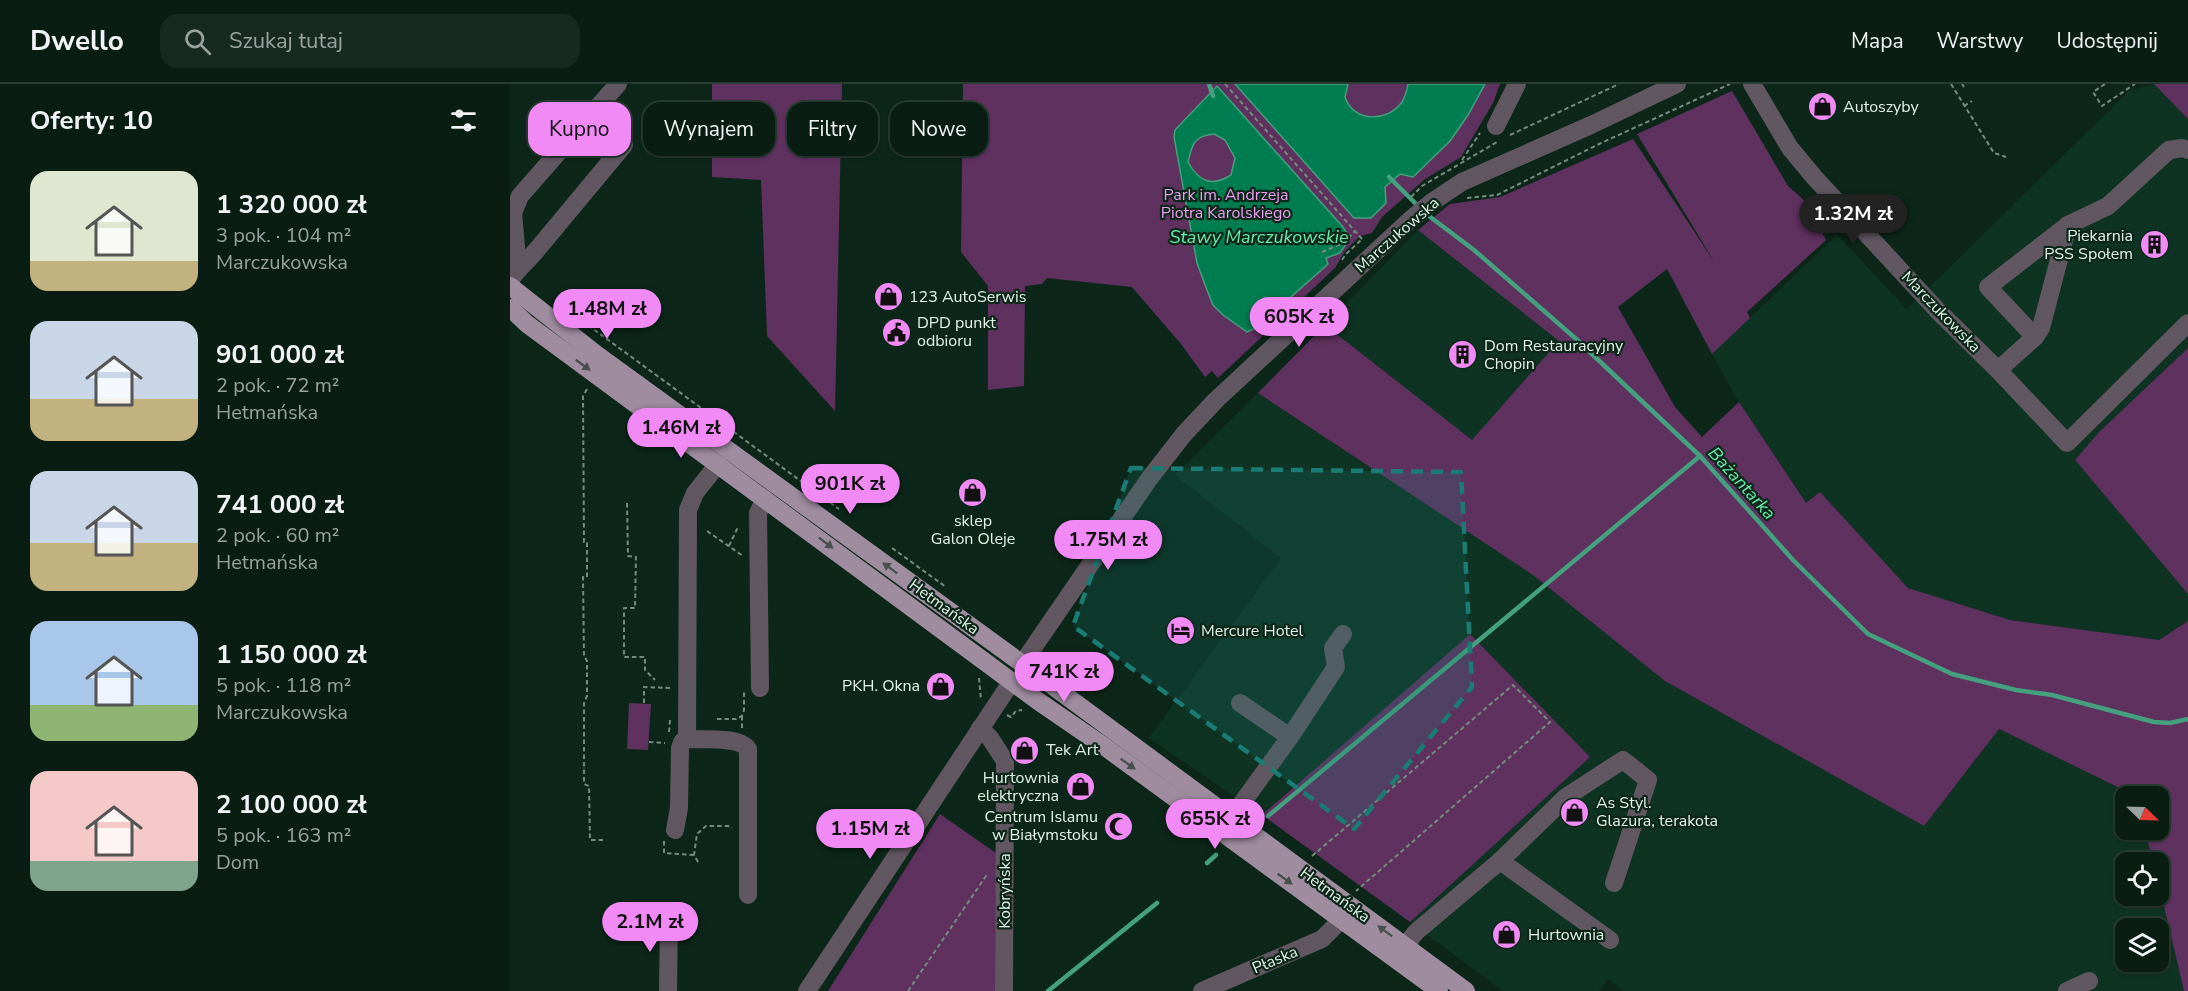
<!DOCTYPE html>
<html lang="pl">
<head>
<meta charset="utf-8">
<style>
  body { margin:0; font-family:"Nunito Sans",sans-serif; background:#172a21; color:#f1f3f6; height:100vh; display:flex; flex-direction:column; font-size:22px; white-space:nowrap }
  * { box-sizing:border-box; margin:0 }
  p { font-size:20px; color:#99a2a0 }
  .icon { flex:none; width:33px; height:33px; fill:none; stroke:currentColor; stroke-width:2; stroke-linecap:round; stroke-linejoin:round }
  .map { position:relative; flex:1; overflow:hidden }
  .panel { display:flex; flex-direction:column; background:#091d13; width:510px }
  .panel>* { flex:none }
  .top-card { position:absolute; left:18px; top:18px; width:570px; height:54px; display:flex; gap:12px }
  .needle { width:39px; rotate:113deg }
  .controls { position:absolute; left:1605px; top:702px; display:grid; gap:12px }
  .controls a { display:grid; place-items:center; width:54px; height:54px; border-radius:12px; background:#091d13; box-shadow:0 2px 4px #0004,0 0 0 2px #293b33; font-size:30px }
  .price { position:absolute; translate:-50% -51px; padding:0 14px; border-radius:21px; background:#f18af4; color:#111; font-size:20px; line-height:39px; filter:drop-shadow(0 2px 3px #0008) }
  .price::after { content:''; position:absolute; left:50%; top:36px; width:18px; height:14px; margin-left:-9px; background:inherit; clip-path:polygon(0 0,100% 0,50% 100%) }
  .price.selected { background:#222; color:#fff }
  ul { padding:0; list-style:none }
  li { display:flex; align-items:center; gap:18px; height:150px; padding:0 30px }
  li span { display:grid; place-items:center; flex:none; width:168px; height:120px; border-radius:18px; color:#555 }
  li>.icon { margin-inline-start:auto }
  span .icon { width:72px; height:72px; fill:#fffc; stroke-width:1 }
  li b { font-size:26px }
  h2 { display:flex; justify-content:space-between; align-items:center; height:72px; padding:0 30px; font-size:26px }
  .pill { padding:0 21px; border-radius:18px; background:#091d13; box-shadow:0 2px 4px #0004,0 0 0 2px #293b33; font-size:21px; line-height:54px }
  .pill.selected { background:#f18af4; color:#111 }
  header { display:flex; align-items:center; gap:36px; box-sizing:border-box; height:84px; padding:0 30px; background:#091d13; border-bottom:2px solid #293b33 }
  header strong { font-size:28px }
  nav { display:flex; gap:33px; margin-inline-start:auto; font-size:21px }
  .search { width:420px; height:54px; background:#172a21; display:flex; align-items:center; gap:15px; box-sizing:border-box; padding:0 21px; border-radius:18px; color:#99a2a0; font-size:22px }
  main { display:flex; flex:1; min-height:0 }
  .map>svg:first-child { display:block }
</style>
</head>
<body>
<header>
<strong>Dwello</strong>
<div class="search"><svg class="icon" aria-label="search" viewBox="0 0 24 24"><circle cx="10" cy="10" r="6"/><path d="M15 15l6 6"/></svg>Szukaj tutaj</div>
<nav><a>Mapa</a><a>Warstwy</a><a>Udostępnij</a></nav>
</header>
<main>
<section class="panel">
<h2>Oferty: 10<svg class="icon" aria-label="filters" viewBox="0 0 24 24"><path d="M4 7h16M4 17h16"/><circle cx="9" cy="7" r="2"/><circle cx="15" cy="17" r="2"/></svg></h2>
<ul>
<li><span style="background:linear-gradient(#dfe7d0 75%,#c2b280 0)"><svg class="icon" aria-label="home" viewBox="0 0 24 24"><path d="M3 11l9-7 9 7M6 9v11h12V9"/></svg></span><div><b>1 320 000 zł</b><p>3 pok. · 104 m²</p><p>Marczukowska</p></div></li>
<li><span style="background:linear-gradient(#c9d6e8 65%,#c2b280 0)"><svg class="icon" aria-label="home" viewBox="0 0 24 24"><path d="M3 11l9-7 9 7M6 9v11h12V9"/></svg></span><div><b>901 000 zł</b><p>2 pok. · 72 m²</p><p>Hetmańska</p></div></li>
<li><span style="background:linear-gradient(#c9d6e8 60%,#c2b280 0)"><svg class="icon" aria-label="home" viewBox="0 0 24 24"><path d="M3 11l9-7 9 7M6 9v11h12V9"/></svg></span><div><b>741 000 zł</b><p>2 pok. · 60 m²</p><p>Hetmańska</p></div></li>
<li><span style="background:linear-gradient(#a9c7e8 70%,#8fb573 0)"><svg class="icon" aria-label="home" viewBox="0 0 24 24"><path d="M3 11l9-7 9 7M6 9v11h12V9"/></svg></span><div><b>1 150 000 zł</b><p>5 pok. · 118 m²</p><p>Marczukowska</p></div></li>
<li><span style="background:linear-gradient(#f6c9c9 75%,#7fa58c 0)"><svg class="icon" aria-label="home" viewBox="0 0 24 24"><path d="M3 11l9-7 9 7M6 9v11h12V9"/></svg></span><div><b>2 100 000 zł</b><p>5 pok. · 163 m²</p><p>Dom</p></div></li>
</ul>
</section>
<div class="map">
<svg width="1678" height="907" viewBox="0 0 1678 907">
  <rect width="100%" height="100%" fill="#0c2719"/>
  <g fill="#0f3322" fill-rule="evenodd">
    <path d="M1644 0 1678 35V264L1589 348 1565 376 1678 510V537L1649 556 1500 536 1398 504 1310 408 1296 419 1229 318 1202 270 1327 151 1397 225 1619 7Z"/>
    <path d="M908 146 1049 257 962 357 815 241Z"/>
    <path d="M748 309 1023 491 1155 597 1414 742 1489 645 1626 712H1616V746H1635L1643 778H1616V812H1648L1649 801 1674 907H1114L1098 895 1089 907H993L900 838 1079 673 960 550 752 731 639 654 771 474 665 391ZM1616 844H1648V878H1616Z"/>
  </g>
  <g fill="#5e315f">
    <path d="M202 0H332L325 327 257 252 251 96 202 93Z"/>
    <path d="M453 0H990L983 19 951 73 915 95 872 133 862 149 850 152 835 167 825 184 708 294 702 287 695 293 671 260 622 203 537 194 532 200 515 202 514 302 478 306V202L451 168Z"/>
    <path d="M1644 0H1678V35Z"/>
    <path d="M1222 7 1278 102 1297 119 1316 156 1237 228 1240 234 1202 270 1157 185 1108 223 1165 323 1192 353 1229 318 1296 419 1310 408 1398 504 1500 536 1649 556 1678 537V907H1674L1649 801 1648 778H1643L1635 746H1648V712H1626L1489 645 1414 742 1155 597 1023 491 748 309 815 241 962 356 1049 257 908 146 940 120 990 113 1123 55 1205 179 1127 50Z"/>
    <path d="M1678 264V510L1565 376 1589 348Z"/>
    <path d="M960 550 1080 673 900 838 752 731Z"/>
    <path d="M119 619 141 620 138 666 117 665Z"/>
    <path d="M430 730 486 769 485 907H318Z"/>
  </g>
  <g fill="#007d50" stroke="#44a07e" stroke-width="1.5" fill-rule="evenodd">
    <path d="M725 0H838L835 13C843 38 877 39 892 18 895 13 897 6 898 0H975L958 31 940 57 903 93 890 90 875 103 876 119 861 134H844Z"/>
    <path d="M707 2 833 143 840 154 830 169 816 174 818 180 746 244 737 248 713 231 703 221 697 206 687 179 664 53 665 46ZM704 50 715 56 725 74 721 91C702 103 689 98 678 78 682 60 684 52 704 50Z"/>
  </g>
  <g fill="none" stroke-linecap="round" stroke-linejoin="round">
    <g stroke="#44a07e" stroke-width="4.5">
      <path d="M699 0 703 12"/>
      <path d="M879 93 909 123"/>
      <path d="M915 129 964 166 1065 254 1190 372 1283 476 1358 550 1442 590 1506 606 1542 611 1644 638 1660 639 1678 635"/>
      <path d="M758 732 1190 372"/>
      <path d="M697 779 706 771"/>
      <path d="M538 907 647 819"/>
    </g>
    <g stroke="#758b7f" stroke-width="2" stroke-dasharray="4.5 3" stroke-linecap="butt">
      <path d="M715 0 852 155"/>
      <path d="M1441 0 1484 69 1496 73"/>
      <path d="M1452 0 1454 3"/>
      <path d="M1595 0 1583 8 1592 22 1625 0"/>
      <path d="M1454 22 1462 17"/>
      <path d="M1000 51 1109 0"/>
      <path d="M952 76 970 49"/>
      <path d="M901 113 912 102 987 58"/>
      <path d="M957 114 987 111 1089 60 1220 0"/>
      <path d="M812 168 833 159 845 147"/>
      <path d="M832 176 836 170 851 156"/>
      <path d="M60 228 329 425"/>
      <path d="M77 305 73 312 74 458H77V493H73L74 572 77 577V612L74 619V700L79 702 80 756H94"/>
      <path d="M117 419 118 472 126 473 125 524H114V573H135V586L145 596"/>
      <path d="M197 447 233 472"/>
      <path d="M219 462 228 443"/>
      <path d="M382 464 436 503"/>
      <path d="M538 572 542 579 551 585 549 587"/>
      <path d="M469 594 471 616"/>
      <path d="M134 619V603L160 604"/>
      <path d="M497 631 501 633 506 627 512 626"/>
      <path d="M207 635H226L232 632 234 626V607"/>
      <path d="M232 644V632"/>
      <path d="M159 648 160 636"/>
      <path d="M139 658 155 659"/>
      <path d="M154 757V769L184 771"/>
      <path d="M802 772 1003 601 1040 638 846 807"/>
      <path d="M188 778 184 771 187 750 196 742H218L222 744"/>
      <path d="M398 907 478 789"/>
    </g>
    <g stroke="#605760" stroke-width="18">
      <path d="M1242 0 1280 64 1304 93 1428 227 1488 286 1557 359 1678 239"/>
      <path d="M986 42 1007 0"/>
      <path d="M8 186 25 168 114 61"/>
      <path d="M0 196 8 186 3 129 10 112 108 0"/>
      <path d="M1525 253 1478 203 1558 141"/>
      <path d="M1488 286 1525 253 1531 244 1558 141 1598 122 1659 66 1672 64 1678 66"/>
      <path d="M512 580 639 395 674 350 706 316 900 136 922 118 952 98 1081 41 1167 0"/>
      <path d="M250 604 248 429 255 415"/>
      <path d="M470 644 480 654 495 677 494 907"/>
      <path d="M780 653 826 583 823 564 833 550"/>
      <path d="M177 655C192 656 229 652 238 665V811"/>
      <path d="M721 734 780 653 730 619"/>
      <path d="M165 746 169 724 170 664 172 658 177 655 178 426 185 409 208 380"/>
      <path d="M990 777 1100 856"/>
      <path d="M895 862 906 848 990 777 1056 713 1113 676 1138 696 1104 799"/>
      <path d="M158 907 159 831"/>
      <path d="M297 907 502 597"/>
      <path d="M692 907 812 855 831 836"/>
      <path d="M1557 907 1579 897"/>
    </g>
    <g stroke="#9f8c9f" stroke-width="18">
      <path d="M0 202 86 270 540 600 956 907"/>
      <path d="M0 224 17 240 528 617 595 663 929 907"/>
    </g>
  </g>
  <defs><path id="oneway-solid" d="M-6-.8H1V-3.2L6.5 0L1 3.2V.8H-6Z" transform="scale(1.5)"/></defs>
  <g fill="#474f4f">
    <use href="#oneway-solid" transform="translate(73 281) rotate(36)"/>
    <use href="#oneway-solid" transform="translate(316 459) rotate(37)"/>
    <use href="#oneway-solid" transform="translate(380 484) rotate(-143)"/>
    <use href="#oneway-solid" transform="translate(618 680) rotate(36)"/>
    <use href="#oneway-solid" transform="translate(775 795) rotate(36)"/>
    <use href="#oneway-solid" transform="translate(875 847) rotate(-143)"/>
  </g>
  <path fill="#1a7c74" fill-opacity="0.2" stroke="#1a7c74" stroke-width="4.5" stroke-dasharray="12 8" stroke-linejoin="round" d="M621 384 951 388 962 603 844 745 563 542Z"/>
  <defs>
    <symbol id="shop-disc" viewBox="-11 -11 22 22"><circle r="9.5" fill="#f18af4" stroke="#0c2719"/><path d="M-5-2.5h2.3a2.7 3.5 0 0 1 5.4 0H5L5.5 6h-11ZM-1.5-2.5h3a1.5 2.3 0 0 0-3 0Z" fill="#111"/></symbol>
    <symbol id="building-disc" viewBox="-11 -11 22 22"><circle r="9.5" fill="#f18af4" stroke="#0c2719"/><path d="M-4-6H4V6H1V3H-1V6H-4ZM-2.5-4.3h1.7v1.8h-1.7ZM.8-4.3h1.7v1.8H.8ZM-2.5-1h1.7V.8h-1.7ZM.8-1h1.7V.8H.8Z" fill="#111"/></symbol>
    <symbol id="civic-disc" viewBox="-11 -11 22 22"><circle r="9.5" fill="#f18af4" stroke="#0c2719"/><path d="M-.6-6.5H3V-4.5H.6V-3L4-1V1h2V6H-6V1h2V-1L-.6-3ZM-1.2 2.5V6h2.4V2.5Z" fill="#111"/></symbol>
    <symbol id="hotel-disc" viewBox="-11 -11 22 22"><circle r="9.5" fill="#f18af4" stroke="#0c2719"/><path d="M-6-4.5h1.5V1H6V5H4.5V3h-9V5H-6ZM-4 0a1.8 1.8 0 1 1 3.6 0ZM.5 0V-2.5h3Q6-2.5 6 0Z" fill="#111"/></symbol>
    <symbol id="mosque-disc" viewBox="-11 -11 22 22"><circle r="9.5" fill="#f18af4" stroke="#0c2719"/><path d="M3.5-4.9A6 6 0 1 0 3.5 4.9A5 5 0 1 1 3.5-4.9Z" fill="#111"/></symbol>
  </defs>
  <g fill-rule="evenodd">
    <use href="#shop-disc" x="1296" y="6" width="33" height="33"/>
    <use href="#building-disc" x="1628" y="144" width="33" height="33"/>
    <use href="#shop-disc" x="362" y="196" width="33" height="33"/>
    <use href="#civic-disc" x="370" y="232" width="33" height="33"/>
    <use href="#building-disc" x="936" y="254" width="33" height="33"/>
    <use href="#shop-disc" x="446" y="392" width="33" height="33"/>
    <use href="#hotel-disc" x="654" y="530" width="33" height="33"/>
    <use href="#shop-disc" x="414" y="586" width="33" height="33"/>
    <use href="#shop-disc" x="498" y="650" width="33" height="33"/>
    <use href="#shop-disc" x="554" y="686" width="33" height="33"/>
    <use href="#shop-disc" x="1048" y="712" width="33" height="33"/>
    <use href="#mosque-disc" x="592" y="726" width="33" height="33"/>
    <use href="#shop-disc" x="980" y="834" width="33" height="33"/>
  </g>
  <g text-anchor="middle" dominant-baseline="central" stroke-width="4.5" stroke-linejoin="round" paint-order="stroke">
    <g font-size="16" fill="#e3f3ea" stroke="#0c2719" text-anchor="start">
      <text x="1333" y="23">Autoszyby</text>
      <text x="1623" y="152" text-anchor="end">Piekarnia<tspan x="1623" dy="18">PSS Społem</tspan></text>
      <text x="399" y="213">123 AutoSerwis</text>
      <text x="407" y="239">DPD punkt<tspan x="407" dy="18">odbioru</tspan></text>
      <text x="974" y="262">Dom Restauracyjny<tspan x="974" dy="18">Chopin</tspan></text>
      <text x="463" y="437" text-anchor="middle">sklep<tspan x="463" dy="18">Galon Oleje</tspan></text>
      <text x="691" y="547">Mercure Hotel</text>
      <text x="410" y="602" text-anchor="end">PKH. Okna</text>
      <text x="536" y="666">Tek Art</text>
      <text x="549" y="694" text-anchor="end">Hurtownia<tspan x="549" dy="18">elektryczna</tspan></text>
      <text x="1086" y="719">As Styl.<tspan x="1086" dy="18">Glazura, terakota</tspan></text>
      <text x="588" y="733" text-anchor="end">Centrum Islamu<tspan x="588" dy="18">w Białymstoku</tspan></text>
      <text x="1018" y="851">Hurtownia</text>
    </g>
    <g font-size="16" fill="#f09bf2" stroke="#0c2719">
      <text x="716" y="111">Park im. Andrzeja<tspan x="716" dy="18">Piotra Karolskiego</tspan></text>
    </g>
    <g font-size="16" fill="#e3f3ea" stroke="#0c2719">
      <text transform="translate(887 151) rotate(-41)">Marczukowska</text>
      <text transform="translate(1431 228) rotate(46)">Marczukowska</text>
      <text transform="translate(434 523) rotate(36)">Hetmańska</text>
      <text transform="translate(495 807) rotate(-90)">Kobryńska</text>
      <text transform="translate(825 811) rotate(36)">Hetmańska</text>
      <text transform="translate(765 876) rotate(-23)">Płaska</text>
    </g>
    <g font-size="18" font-style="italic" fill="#69ecac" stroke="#0c2719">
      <text x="749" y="153">Stawy Marczukowskie</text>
      <text transform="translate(1232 399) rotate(48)">Bażantarka</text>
    </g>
  </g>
</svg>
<div class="controls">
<a><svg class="needle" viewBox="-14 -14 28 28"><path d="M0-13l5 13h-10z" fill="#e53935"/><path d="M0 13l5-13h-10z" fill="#99a2a0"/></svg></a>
<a><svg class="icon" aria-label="locate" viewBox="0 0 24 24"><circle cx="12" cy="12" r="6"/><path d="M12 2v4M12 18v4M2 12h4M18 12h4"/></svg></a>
<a><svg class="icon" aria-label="layers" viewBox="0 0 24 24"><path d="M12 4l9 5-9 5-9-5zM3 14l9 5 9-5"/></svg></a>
</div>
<b class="price selected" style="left:1343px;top:161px">1.32M zł</b>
<b class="price" style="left:97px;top:256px">1.48M zł</b>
<b class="price" style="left:789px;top:264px">605K zł</b>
<b class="price" style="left:171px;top:375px">1.46M zł</b>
<b class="price" style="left:340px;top:431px">901K zł</b>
<b class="price" style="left:598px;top:487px">1.75M zł</b>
<b class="price" style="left:554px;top:619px">741K zł</b>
<b class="price" style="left:705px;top:766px">655K zł</b>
<b class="price" style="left:360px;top:776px">1.15M zł</b>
<b class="price" style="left:140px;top:869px">2.1M zł</b>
<div class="top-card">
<a class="pill selected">Kupno</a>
<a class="pill">Wynajem</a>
<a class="pill">Filtry</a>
<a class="pill">Nowe</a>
</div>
</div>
</main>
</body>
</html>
